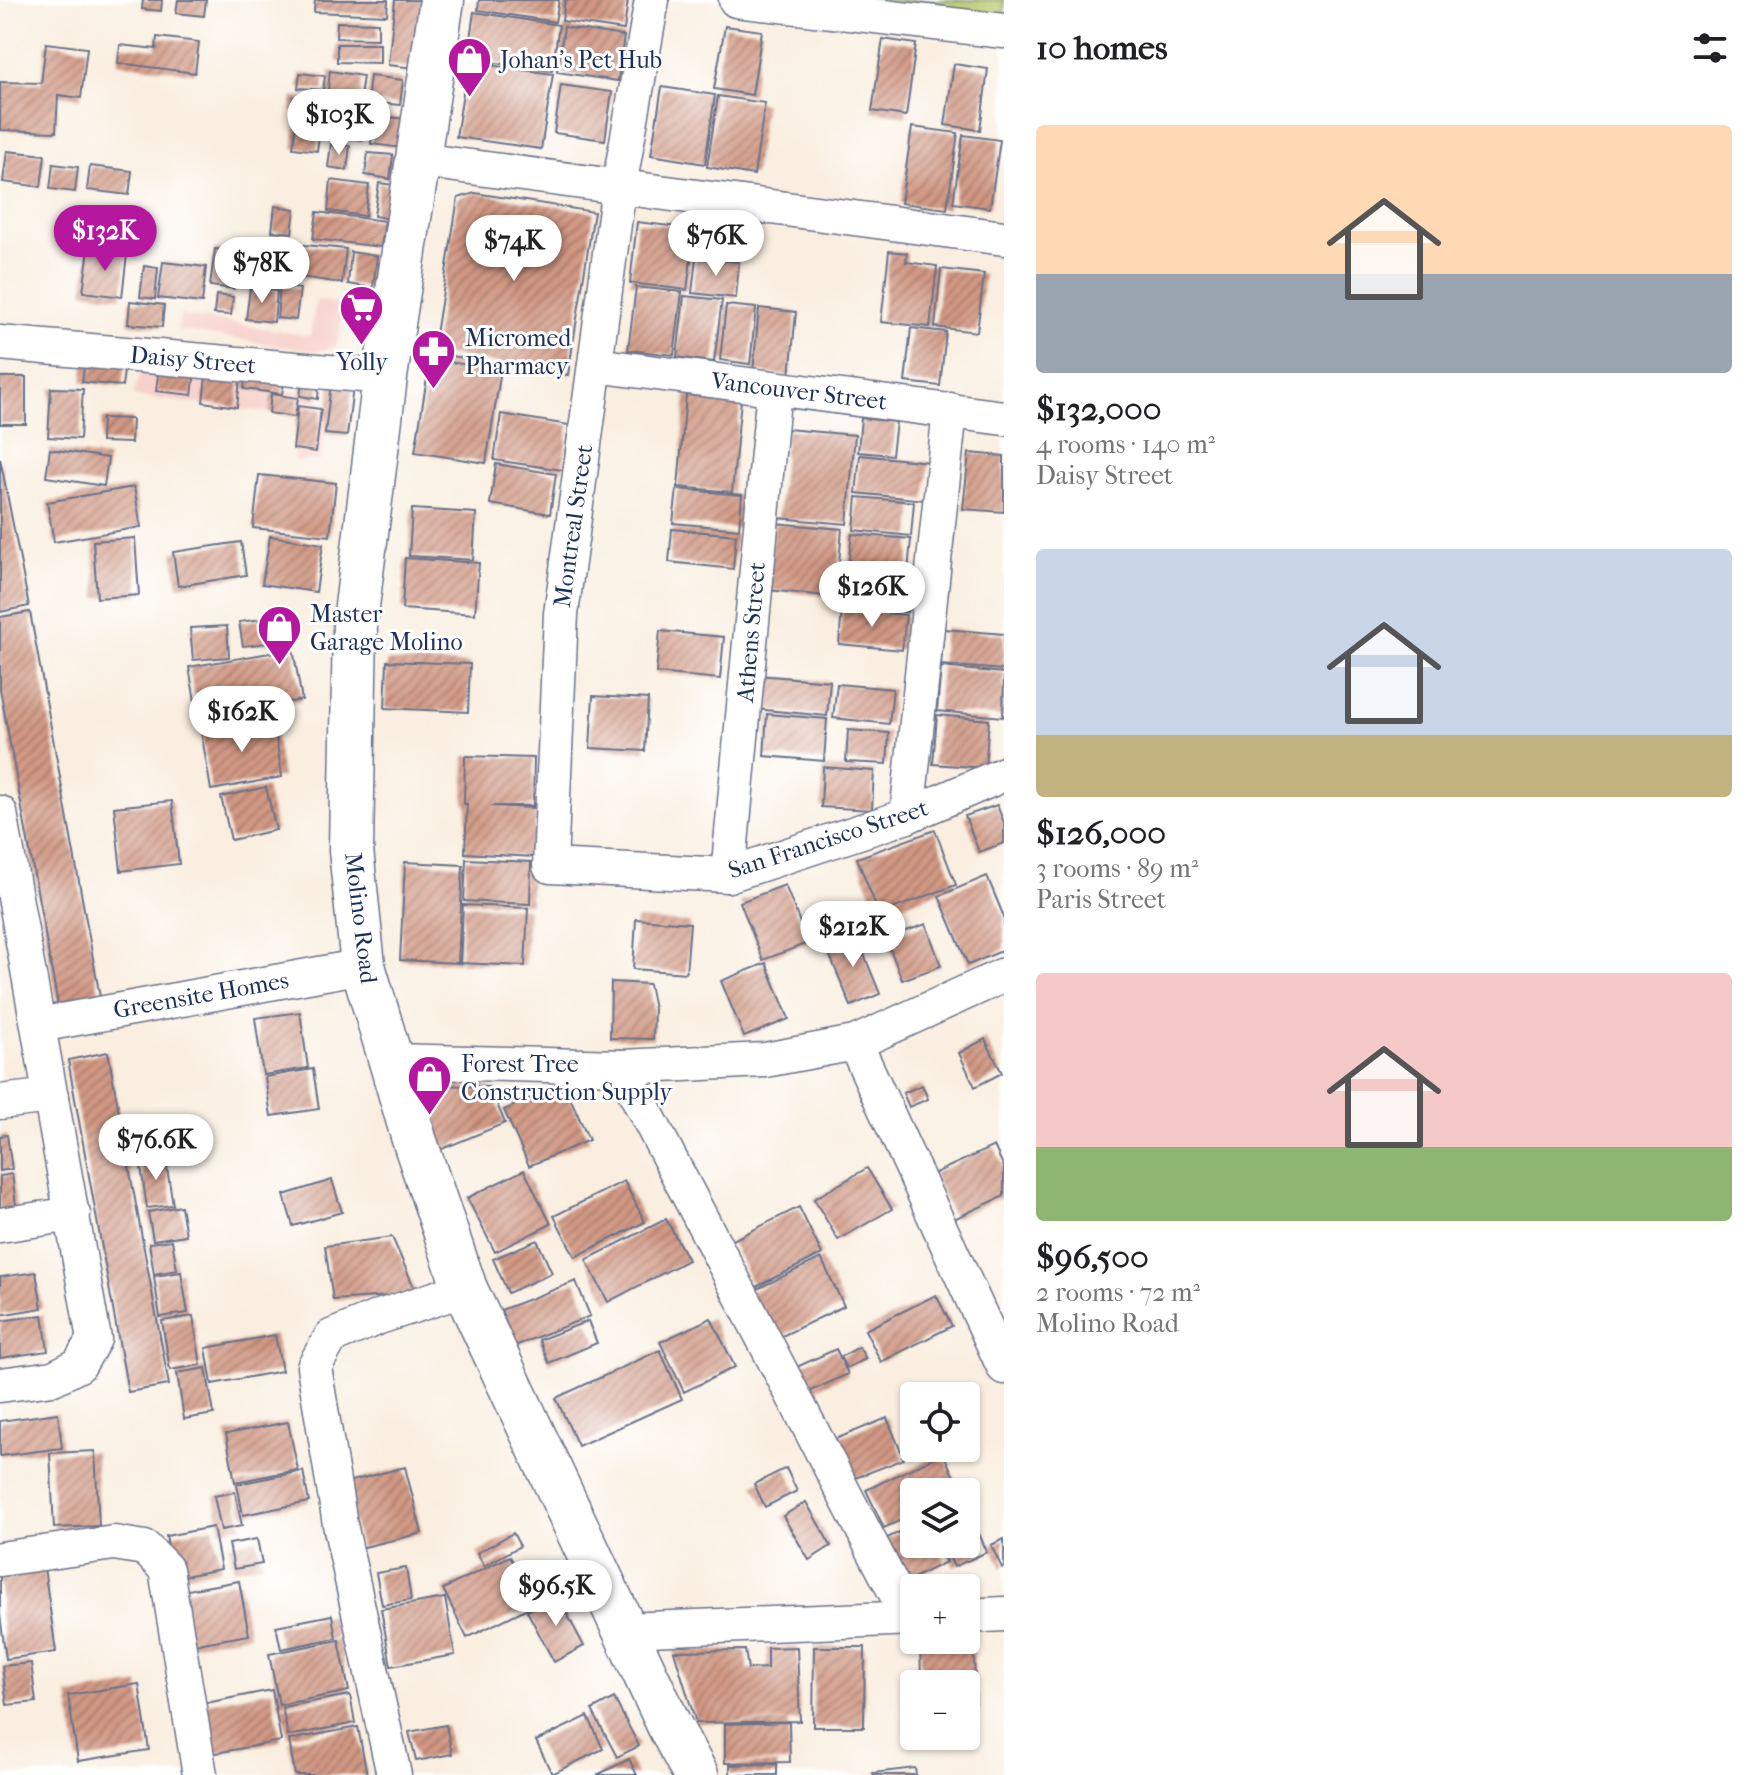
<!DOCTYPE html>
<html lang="en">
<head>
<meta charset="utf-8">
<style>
  body { margin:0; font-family:"IM FELL French Canon",serif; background:#f2f2f2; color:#202124; height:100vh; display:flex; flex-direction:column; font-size:30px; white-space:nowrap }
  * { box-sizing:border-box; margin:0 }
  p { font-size:26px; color:#757577 }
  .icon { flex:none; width:44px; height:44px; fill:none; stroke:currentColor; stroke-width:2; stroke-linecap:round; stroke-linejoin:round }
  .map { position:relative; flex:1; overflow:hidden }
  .details { display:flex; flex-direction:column; background:#fff; width:760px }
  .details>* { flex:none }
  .tools { position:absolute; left:900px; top:1382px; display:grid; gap:16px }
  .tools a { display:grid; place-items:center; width:80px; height:80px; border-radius:8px; background:#fff; box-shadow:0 2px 6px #0004; font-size:40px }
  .price { position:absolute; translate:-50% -68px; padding:0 18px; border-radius:28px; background:#fff; color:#222; font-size:26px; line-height:52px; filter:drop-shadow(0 2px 4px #0008) }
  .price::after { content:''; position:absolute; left:50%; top:48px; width:24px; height:18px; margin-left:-12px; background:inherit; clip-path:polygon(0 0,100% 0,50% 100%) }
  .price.on { background:#b5179e; color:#fff }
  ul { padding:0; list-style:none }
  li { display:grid; align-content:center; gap:16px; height:424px; padding:0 32px }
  li span { display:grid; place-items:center; height:248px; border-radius:8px; color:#555 }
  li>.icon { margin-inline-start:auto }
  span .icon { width:144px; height:144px; fill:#fffc; stroke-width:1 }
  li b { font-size:34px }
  h2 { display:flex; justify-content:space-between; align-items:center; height:96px; padding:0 32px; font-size:34px }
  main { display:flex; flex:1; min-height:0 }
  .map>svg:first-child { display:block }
</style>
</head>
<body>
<main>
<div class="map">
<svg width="1004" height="1775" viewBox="0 0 1004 1775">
  <defs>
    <pattern id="building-hatch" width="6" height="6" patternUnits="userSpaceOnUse" patternTransform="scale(2)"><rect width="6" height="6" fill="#d19883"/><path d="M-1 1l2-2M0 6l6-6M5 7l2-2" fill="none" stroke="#a97c6e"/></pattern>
  </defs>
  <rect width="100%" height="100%" fill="#fff"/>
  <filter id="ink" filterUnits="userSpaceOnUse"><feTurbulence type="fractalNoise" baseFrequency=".0125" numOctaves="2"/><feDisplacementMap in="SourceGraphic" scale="16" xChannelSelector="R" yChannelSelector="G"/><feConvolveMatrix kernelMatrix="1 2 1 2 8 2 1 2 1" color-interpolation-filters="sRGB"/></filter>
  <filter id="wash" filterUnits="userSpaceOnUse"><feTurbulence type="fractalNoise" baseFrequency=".006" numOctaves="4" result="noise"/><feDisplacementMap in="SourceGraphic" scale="32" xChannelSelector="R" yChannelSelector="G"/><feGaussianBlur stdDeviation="1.8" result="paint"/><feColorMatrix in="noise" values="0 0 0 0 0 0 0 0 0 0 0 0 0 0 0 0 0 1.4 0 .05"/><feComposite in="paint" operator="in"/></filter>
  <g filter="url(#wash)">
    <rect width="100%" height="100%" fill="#f9eedf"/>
    <g fill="#f7d0ca">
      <path d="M316 300 344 305 337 345 317 352 178 330 180 315 310 336Z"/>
      <path d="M141 373 304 392 328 412 321 460 294 461 299 416 133 396Z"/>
    </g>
    <path fill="#b7c769" stroke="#697b64" stroke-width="2" d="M824 0H1004V25Z"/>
    <g id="blocks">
      <g fill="url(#building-hatch)">
        <path d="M143 0H162L161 11 142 9Z"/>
        <path d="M178 0H206L204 16 176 13Z"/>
        <path d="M315 0H388L387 15 314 12Z"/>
        <path d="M395 0H423L415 68 388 65Z"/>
        <path d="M479 0H559L555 22 478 10Z"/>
        <path d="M565 0H628L624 30 562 21Z"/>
        <path d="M474 12 559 25 552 71 467 59Z"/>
        <path d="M337 22 378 23V39L336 38Z"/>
        <path d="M725 26 762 31 752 95 714 89Z"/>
        <path d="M564 27 624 36 618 81 557 72Z"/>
        <path d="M157 37 199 42 195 73 118 63 120 45 156 49Z"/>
        <path d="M883 39 916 44 906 116 872 111Z"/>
        <path d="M46 43 87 48 81 98 58 95 56 132 0 130V82L41 83Z"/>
        <path d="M337 44H380V63L337 62Z"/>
        <path d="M468 62 553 74 541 149 456 137Z"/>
        <path d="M954 64 988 69 980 130 945 125Z"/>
        <path d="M330 71 363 76 359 104 327 100Z"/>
        <path d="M300 73 325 76 323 90 298 88Z"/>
        <path d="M370 76 403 80 400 105 367 102Z"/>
        <path d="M561 85 612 92 605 140 554 133Z"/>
        <path d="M662 87 715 95 705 164 651 155Z"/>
        <path d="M718 96 765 103 754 175 707 167Z"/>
        <path d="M293 97 318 99 317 113 291 111Z"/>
        <path d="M327 108 366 113 363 140 323 135Z"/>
        <path d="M374 115 406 119 402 148 371 144Z"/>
        <path d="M296 124 320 127 317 151 293 148Z"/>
        <path d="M912 127 958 133 947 209 901 203Z"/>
        <path d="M963 135 1000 140 990 208 953 203Z"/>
        <path d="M331 144 350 146 347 170 328 167Z"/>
        <path d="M7 151 45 155 41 187 3 182Z"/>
        <path d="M368 153 393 155 390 179 365 175Z"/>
        <path d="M53 164 78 167 75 192 50 189Z"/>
        <path d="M90 166 132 171 129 195 87 190Z"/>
        <path d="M331 180 369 185 365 216 328 211Z"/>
        <path d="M379 183 402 186 397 220 374 216Z"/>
        <path d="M475 193 594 212 568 375 433 353 458 198Z"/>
        <path d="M275 206 295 209 292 233 272 231Z"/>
        <path d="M89 211 133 217 130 244 86 239Z"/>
        <path d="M317 212 385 221 381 247 313 239Z"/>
        <path d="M637 222 695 229 687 290 630 283Z"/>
        <path d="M304 245 346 249 342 283 300 277Z"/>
        <path d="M248 246 271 249 266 286 244 284Z"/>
        <path d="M89 249 127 254 122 297 83 292Z"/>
        <path d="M215 249 239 252 234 289 210 286Z"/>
        <path d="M889 251 907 253 906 262 937 266 930 327 881 322Z"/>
        <path d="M281 252 295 254 292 280 278 279Z"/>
        <path d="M351 252 377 256 373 288 348 284Z"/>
        <path d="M696 258 739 262 736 298 692 293Z"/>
        <path d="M163 262 206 267 202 303 158 298Z"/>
        <path d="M144 266 158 268 155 299 140 297Z"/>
        <path d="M941 269 984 274 977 332 935 327Z"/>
        <path d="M280 286 300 289 296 320 277 318Z"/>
        <path d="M636 287 682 292 674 355 628 350Z"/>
        <path d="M250 288 277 291 274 322 246 319Z"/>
        <path d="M216 295 233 297 231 315 214 314Z"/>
        <path d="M684 296 722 300 714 362 677 357Z"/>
        <path d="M130 301 164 305 162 327 128 324Z"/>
        <path d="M726 305 756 308 750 364 720 360Z"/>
        <path d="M759 308 796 312 790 376 753 372Z"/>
        <path d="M911 328 946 332 940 386 905 382Z"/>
        <path d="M85 359 125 364 122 386 82 382Z"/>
        <path d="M430 359 501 370 486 463 415 452Z"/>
        <path d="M159 367 195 371 192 395 156 391Z"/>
        <path d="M206 376 240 380 237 407 203 402Z"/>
        <rect x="0" y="377" width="26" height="47"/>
        <path d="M245 377 284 382 282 394 244 389Z"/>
        <path d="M302 383 319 385 318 399 300 396Z"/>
        <path d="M331 383 353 386 347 436 325 434Z"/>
        <path d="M51 388 83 389 80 439 48 437Z"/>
        <path d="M271 394 298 398 295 417 269 413Z"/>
        <path d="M686 395 741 400 732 492 678 487Z"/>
        <path d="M298 406 321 409 316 452 293 449Z"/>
        <path d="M501 414 569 425 563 470 494 460Z"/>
        <path d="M102 418 132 419 131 443 101 442Z"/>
        <path d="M861 418 896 422 892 455 858 452Z"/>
        <path d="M786 429 855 435 847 524 778 518Z"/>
        <path d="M50 449 108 458 104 486 46 477Z"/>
        <path d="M969 453 1004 456V512L963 509Z"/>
        <path d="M860 455 929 462 925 500 856 493Z"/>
        <path d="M0 458 29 606 0 612Z"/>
        <path d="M496 464 556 474 550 514 490 504Z"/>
        <path d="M259 475 336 483 330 536 253 528Z"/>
        <path d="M134 487 141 527 54 542 47 502Z"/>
        <path d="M677 489 742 495 739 529 673 523Z"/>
        <path d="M857 497 914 502 911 536 854 530Z"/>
        <path d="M412 509 476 513 473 560 409 556Z"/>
        <path d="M774 523 842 529 836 597 768 590Z"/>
        <path d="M672 529 736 535 733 569 669 562Z"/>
        <path d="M852 534 911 539 908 572 848 567Z"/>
        <path d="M270 536 323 544 316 592 262 584Z"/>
        <path d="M135 538 139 595 97 598 93 541Z"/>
        <path d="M241 542 246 575 178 586 173 552Z"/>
        <path d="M405 558 479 563 475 614 402 609Z"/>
        <path d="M849 571 910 577 907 612 845 606Z"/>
        <path d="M842 609 906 615 902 650 839 644Z"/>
        <path d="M30 612 100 997 58 1005 0 689V617Z"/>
        <path d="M291 615 294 640 243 646 239 622Z"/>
        <path d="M227 626 229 657 193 660 190 628Z"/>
        <path d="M944 629 1004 634V670L941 665Z"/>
        <path d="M660 631 724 637 720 679 656 673Z"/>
        <path d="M293 649 302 700 198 718 189 667Z"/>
        <path d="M387 661 470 664 468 712 385 708Z"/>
        <path d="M941 667 1004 673 1003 717 937 711Z"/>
        <path d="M757 675 830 681 827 716 755 709Z"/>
        <path d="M837 684 893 689 889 724 833 718Z"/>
        <path d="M593 696 648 699 645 751 590 748Z"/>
        <path d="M767 714 827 719 824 761 764 756Z"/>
        <path d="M937 715 989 720 985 768 933 764Z"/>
        <path d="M273 718 282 777 211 790 201 731Z"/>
        <path d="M848 730 889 733 887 764 846 762Z"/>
        <path d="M465 756 534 758 533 806H490L536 808 534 857 465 853 467 804H464Z"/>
        <path d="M823 767 874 771 872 810 821 807Z"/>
        <path d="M266 787 276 830 231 840 221 797Z"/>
        <path d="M172 801 179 864 121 871 114 807Z"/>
        <path d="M997 805 1004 823V843L979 852 965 816Z"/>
        <path d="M935 830 956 885 879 914 857 858Z"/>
        <path d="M466 859 531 862 530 904 464 901Z"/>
        <path d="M405 862 463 865 458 963 400 960Z"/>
        <path d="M987 876 1004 917V950L968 965 939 896Z"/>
        <path d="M785 885 808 943 763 960 740 902Z"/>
        <path d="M463 905 528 908 525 966 460 963Z"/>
        <path d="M636 919 690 923 686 973 633 969Z"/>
        <path d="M926 924 941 966 902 980 886 938Z"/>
        <path d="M855 932 880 994 851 1006 825 944Z"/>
        <path d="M766 963 789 1019 744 1037 721 981Z"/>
        <path d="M611 982 649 984 654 1009 653 1039 610 1038Z"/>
        <path d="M300 1012 308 1068 263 1075 255 1018Z"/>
        <path d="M985 1039 1002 1073 975 1087 959 1053Z"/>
        <path d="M108 1052 169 1385 128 1392 68 1060Z"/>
        <path d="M313 1069 319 1109 271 1116 265 1077Z"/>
        <path d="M416 1084 490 1087 505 1123 435 1152Z"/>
        <path d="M564 1084 589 1140 529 1166 504 1110Z"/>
        <path d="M922 1085 928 1099 909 1107 903 1093Z"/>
        <path d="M7 1135 12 1169 0 1171V1136Z"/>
        <path d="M994 1146 1004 1167V1196L954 1219 933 1174Z"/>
        <path d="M165 1156 173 1205 147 1208 140 1160Z"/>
        <path d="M867 1168 892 1209 838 1240 814 1199Z"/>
        <path d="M524 1170 551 1224 495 1252 467 1198Z"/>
        <path d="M12 1174 17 1213 0 1215V1176Z"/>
        <path d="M332 1180 342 1212 293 1226 284 1195Z"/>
        <path d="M624 1181 645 1222 575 1257 554 1216Z"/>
        <path d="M181 1206 186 1235 153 1240 148 1212Z"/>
        <path d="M799 1207 822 1254 754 1288 731 1241Z"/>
        <path d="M666 1219 688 1260 608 1302 586 1260Z"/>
        <path d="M392 1237 417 1294 333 1300 325 1246Z"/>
        <path d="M172 1240 177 1270 154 1274 149 1243Z"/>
        <path d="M537 1240 552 1273 508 1293 493 1259Z"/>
        <path d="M821 1258 844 1306 774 1340 751 1292Z"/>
        <path d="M36 1272 42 1308 0 1315V1277Z"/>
        <path d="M181 1272 188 1313 160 1317 154 1276Z"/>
        <path d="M576 1281 590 1316 515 1346 501 1310Z"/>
        <path d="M936 1295 952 1326 881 1362 865 1330Z"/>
        <path d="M43 1315 48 1351 0 1358V1321Z"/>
        <path d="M193 1316 201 1365 170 1370 162 1321Z"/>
        <path d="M711 1318 735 1367 684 1392 660 1342Z"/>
        <path d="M588 1321 597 1343 549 1363 539 1340Z"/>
        <path d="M275 1335 282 1371 212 1384 206 1348Z"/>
        <path d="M859 1347 866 1359 846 1368 840 1357Z"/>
        <path d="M836 1349 848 1374 800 1396 788 1371Z"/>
        <path d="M660 1350 682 1399 578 1446 556 1398Z"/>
        <path d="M206 1368 214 1414 184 1419 177 1373Z"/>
        <path d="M58 1413 62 1448 0 1456V1421Z"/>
        <path d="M887 1418 904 1459 850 1480 833 1440Z"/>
        <path d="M288 1422 298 1470 235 1482 226 1434Z"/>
        <path d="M95 1451 99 1526 54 1528 50 1453Z"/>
        <path d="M943 1453 961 1492H914V1514L884 1528 866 1490Z"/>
        <path d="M405 1467 422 1533 360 1548 344 1483Z"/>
        <path d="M786 1468 797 1491 765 1507 754 1484Z"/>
        <path d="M303 1471 309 1502 243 1515 237 1484Z"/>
        <path d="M235 1492 242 1526 221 1530 214 1496Z"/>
        <path d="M806 1502 831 1546 809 1560 783 1516Z"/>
        <path d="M966 1503 987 1552 954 1567 943 1544H966Z"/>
        <path d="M914 1525V1544H937L946 1562 903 1583 883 1540Z"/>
        <path d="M213 1527 221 1569 174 1578 166 1536Z"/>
        <path d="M513 1533 520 1546 484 1566 477 1553Z"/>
        <path d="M257 1539 262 1564 234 1569 229 1544Z"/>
        <path d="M1004 1539V1567L1002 1568 991 1545Z"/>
        <path d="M510 1556 534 1605 467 1638 443 1589Z"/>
        <path d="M44 1567 56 1652 6 1659 0 1615V1573Z"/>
        <path d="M406 1568 411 1600 382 1605 376 1573Z"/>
        <path d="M239 1581 249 1635 186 1646 176 1592Z"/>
        <path d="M557 1595 584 1646 554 1662 527 1611Z"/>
        <path d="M445 1598 455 1655 391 1666 381 1609Z"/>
        <path d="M332 1615 336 1638 281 1649 276 1626Z"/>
        <path d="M973 1637 976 1703H966V1684H921L920 1640H966V1638Z"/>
        <path d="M339 1640 349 1691 279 1705 269 1654Z"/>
        <path d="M797 1647 800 1721 696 1723 674 1651 745 1650 748 1669 767 1668V1648Z"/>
        <path d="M814 1647H865L864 1727H813Z"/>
        <path d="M31 1663 36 1702 7 1705 2 1666Z"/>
        <path d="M139 1684 149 1750 78 1761 68 1695Z"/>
        <path d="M272 1690 281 1741 205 1755 196 1705Z"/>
        <path d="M350 1695 355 1723 288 1736 282 1707Z"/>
        <path d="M614 1698 639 1746 617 1757 592 1710Z"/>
        <path d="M588 1716 603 1749 552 1774 536 1741Z"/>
        <path d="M789 1722 790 1762 725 1763V1724Z"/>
        <path d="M446 1725 452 1754 416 1761 409 1732Z"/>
        <path d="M358 1727 367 1775H295L289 1740Z"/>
        <path d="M629 1759 637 1775H597Z"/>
        <path d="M777 1764V1775H730V1765Z"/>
        <path d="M915 1768 916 1775H874L873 1773Z"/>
      </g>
    </g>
  </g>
  <g filter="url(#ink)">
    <use href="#blocks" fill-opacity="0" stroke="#69728b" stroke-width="2"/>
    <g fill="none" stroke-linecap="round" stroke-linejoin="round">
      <defs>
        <g id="minor">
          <path d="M652 0 619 187 561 614 550 866 728 875 907 816 1004 774"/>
          <path d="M736 0 1004 31"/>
          <path d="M418 160 1004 238"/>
          <path d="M0 343 385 377"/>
          <path d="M595 365 1004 418"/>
          <path d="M0 813 94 1339 79 1365 53 1378 0 1385"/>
          <path d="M907 816 950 410"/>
          <path d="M728 875 774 389"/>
          <path d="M39 1025 363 966"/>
          <path d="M855 1043 1004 1367"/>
          <path d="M392 1061 622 1067 765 1060 855 1043 1004 975"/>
          <path d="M622 1067 909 1618"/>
          <path d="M0 1102 51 1096"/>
          <path d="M0 1225 73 1214"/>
          <path d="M0 1559 114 1543 145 1548 166 1569 200 1775"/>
          <path d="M966 1616 1004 1614"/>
          <path d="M624 1630 914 1618"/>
          <path d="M394 1775 340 1524 314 1367 331 1337 379 1317 465 1289"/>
        </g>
        <path id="secondary" d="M442 0 385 377 355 623 351 850 363 966 414 1139 465 1289 670 1727 696 1775"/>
      </defs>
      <use href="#minor" stroke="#69728b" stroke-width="37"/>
      <use href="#secondary" stroke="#69728b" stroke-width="47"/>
      <use href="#minor" stroke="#fff" stroke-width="34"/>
      <use href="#secondary" stroke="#fff" stroke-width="44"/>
    </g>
  </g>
  <defs>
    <symbol id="shop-pin" viewBox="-11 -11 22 30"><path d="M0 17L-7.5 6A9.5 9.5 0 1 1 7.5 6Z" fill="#b5179e" stroke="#fff"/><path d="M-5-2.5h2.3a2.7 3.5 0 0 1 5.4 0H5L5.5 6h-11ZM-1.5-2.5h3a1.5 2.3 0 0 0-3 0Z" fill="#fff"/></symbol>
    <symbol id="supermarket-pin" viewBox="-11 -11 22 30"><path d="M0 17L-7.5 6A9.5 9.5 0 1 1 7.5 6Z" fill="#b5179e" stroke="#fff"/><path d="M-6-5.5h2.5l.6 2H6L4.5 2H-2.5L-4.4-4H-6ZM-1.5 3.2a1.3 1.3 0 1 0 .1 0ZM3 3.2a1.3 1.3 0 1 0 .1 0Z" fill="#fff"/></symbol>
    <symbol id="pharmacy-pin" viewBox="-11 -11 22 30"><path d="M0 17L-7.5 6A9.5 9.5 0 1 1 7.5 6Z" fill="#b5179e" stroke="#fff"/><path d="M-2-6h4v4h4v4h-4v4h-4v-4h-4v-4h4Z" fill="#fff"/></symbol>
  </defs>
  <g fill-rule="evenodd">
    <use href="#shop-pin" x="444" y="34" width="51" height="69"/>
    <use href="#supermarket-pin" x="336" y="282" width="51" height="69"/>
    <use href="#pharmacy-pin" x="408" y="326" width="51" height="69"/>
    <use href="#shop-pin" x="254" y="602" width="51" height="69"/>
    <use href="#shop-pin" x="404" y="1052" width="51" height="69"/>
  </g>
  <g text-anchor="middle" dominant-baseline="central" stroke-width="6" stroke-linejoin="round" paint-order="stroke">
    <g font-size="24" fill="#1b2f5e" stroke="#fff" text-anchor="start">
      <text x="500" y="60">Johan's Pet Hub</text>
      <text x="465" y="338">Micromed<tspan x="465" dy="28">Pharmacy</tspan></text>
      <text x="362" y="362" text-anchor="middle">Yolly</text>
      <text x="310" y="614">Master<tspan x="310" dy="28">Garage Molino</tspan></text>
      <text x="461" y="1064">Forest Tree<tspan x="461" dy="28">Construction Supply</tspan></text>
    </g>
    <g font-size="24" fill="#1b2f5e" stroke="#fff">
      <text transform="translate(193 360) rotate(5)">Daisy Street</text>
      <text transform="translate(799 391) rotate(7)">Vancouver Street</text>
      <text transform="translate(573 526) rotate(-82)">Montreal Street</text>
      <text transform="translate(751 632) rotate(-85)">Athens Street</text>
      <text transform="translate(828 839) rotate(-18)">San Francisco Street</text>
      <text transform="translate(361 918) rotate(83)">Molino Road</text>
      <text transform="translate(201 995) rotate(-10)">Greensite Homes</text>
    </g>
  </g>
</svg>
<div class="tools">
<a><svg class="icon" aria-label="locate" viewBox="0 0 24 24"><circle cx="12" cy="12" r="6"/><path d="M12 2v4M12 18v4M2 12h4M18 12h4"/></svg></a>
<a><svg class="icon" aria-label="layers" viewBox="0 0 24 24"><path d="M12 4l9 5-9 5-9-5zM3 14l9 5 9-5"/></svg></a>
<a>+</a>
<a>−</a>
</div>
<b class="price" style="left:339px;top:157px">$103K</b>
<b class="price on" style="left:105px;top:273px">$132K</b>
<b class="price" style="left:716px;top:278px">$76K</b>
<b class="price" style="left:514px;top:283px">$74K</b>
<b class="price" style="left:262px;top:305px">$78K</b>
<b class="price" style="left:872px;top:629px">$126K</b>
<b class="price" style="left:242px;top:754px">$162K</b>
<b class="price" style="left:853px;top:969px">$212K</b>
<b class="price" style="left:156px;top:1182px">$76.6K</b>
<b class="price" style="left:556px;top:1628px">$96.5K</b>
</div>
<section class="details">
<h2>10 homes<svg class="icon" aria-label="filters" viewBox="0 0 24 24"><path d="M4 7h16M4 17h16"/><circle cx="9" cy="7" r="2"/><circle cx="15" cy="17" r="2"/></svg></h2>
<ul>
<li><span style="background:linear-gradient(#ffd9b3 60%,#9aa5b1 0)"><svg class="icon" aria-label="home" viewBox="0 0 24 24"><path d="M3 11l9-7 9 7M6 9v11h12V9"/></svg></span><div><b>$132,000</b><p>4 rooms · 140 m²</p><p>Daisy Street</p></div></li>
<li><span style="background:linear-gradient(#c9d6e8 75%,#c2b280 0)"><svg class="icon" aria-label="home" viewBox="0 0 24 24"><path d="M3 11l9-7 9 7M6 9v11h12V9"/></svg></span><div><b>$126,000</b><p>3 rooms · 89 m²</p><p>Paris Street</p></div></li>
<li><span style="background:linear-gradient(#f6c9c9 70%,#8fb573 0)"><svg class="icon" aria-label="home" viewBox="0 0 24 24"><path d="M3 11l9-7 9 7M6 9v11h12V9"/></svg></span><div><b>$96,500</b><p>2 rooms · 72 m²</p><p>Molino Road</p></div></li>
</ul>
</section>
</main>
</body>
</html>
